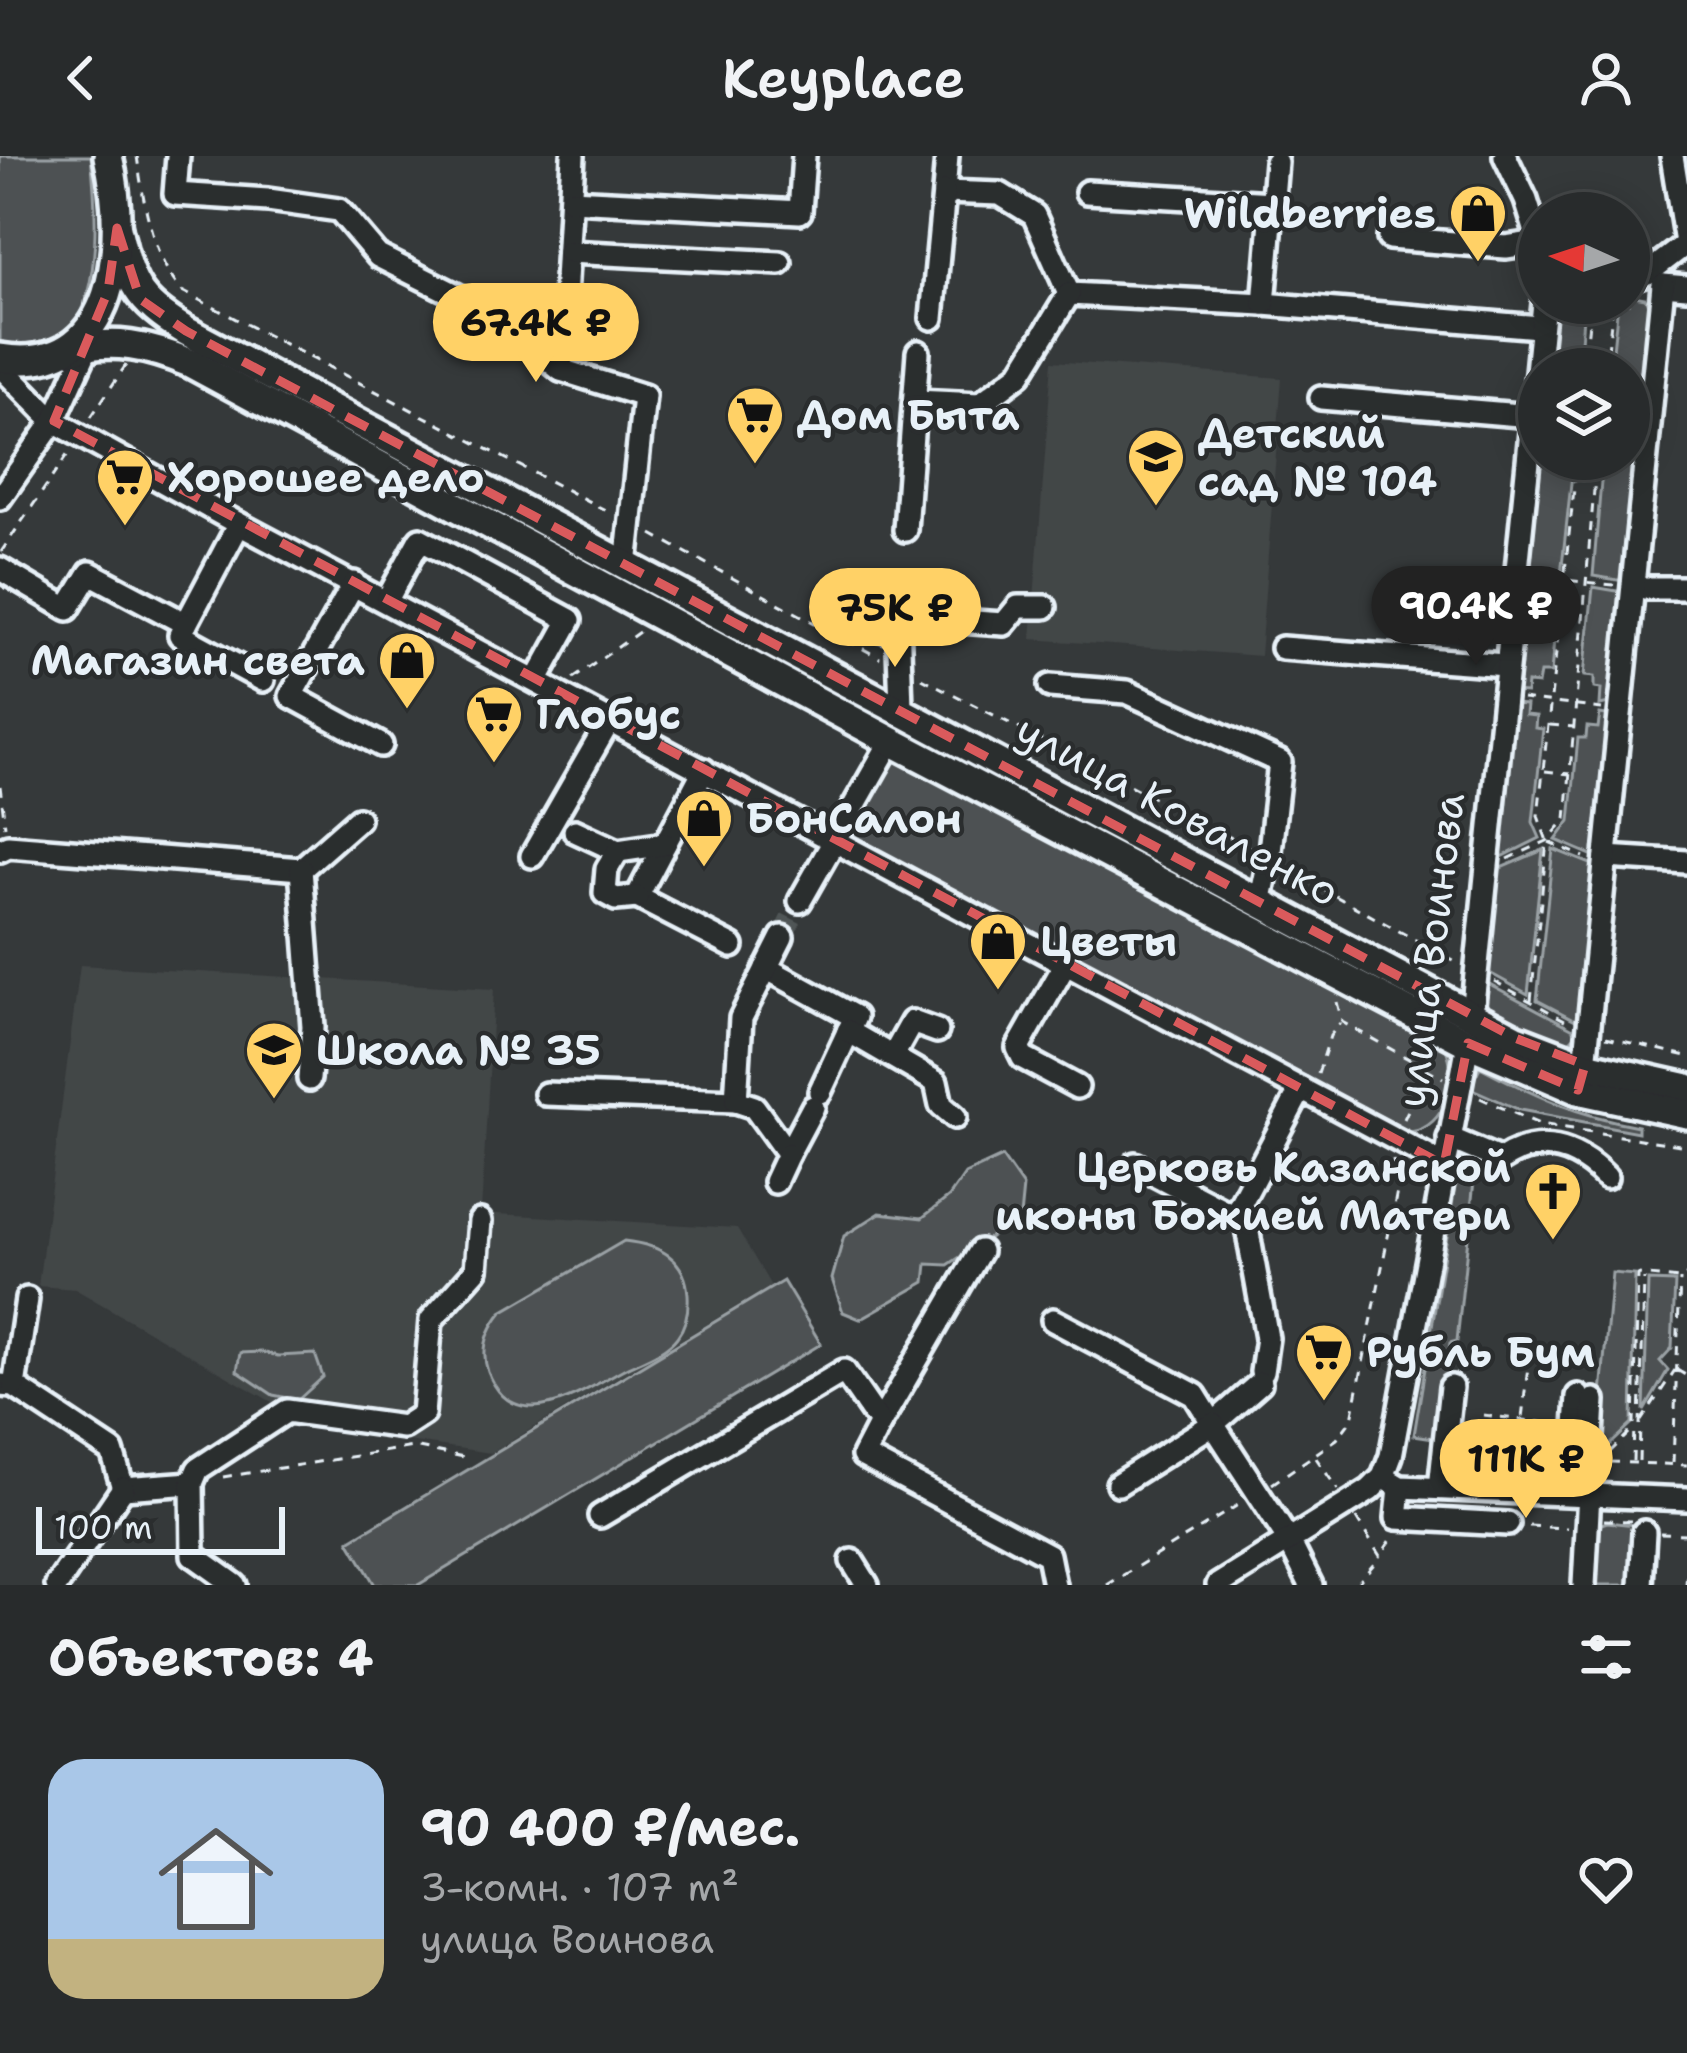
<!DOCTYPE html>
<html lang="ru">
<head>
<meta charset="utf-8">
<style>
  body { margin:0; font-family:"Shantell Sans",sans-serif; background:#303334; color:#f1f3f6; height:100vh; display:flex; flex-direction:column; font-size:45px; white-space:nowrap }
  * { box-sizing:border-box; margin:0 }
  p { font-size:39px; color:#a5a7a9 }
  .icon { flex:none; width:66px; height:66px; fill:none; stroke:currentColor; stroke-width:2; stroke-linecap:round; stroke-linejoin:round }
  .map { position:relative; height:1429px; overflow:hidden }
  .panel { display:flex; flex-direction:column; background:#282b2c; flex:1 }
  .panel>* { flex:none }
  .needle { width:78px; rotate:273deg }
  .fabs { position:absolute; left:1518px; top:36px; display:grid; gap:24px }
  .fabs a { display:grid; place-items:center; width:132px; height:132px; border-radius:50%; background:#282b2c; box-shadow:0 6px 30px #0003,0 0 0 3px #444748; font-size:60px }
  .scale { position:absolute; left:36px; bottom:30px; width:249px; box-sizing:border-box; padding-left:12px; border:6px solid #e8f1f8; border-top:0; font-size:33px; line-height:42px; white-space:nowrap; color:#e8f1f8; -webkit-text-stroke:9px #2a2d2e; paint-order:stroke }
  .price { position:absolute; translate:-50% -102px; padding:0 27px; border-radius:42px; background:#ffd166; color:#111; font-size:39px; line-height:78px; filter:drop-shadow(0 3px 6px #0008) }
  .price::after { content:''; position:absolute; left:50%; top:72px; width:36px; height:27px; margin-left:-18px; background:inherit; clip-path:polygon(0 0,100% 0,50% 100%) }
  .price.on { background:#222; color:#fff }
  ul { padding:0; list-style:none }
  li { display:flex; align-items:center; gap:36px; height:300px; padding:0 48px }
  li span { display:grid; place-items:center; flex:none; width:336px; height:240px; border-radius:36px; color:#555 }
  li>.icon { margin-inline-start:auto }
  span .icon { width:144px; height:144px; fill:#fffc; stroke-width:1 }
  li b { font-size:51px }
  h2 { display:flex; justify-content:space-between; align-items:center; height:144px; padding:0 48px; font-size:51px }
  header { display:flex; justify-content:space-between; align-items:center; height:156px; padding:0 48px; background:#282b2c; font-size:54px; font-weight:600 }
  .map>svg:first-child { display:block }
</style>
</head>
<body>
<header><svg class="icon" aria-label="back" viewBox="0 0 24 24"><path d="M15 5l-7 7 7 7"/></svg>Keyplace<svg class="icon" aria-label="person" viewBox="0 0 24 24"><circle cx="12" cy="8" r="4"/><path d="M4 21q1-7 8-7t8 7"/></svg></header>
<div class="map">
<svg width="1687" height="1429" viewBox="0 0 1687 1429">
  <rect width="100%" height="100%" fill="#35393a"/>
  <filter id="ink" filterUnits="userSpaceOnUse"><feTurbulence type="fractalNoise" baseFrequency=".00833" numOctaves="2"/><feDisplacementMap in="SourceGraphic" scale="24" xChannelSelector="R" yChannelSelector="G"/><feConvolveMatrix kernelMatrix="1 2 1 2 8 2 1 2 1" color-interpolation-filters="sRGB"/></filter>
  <g filter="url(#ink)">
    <g fill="#424647">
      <path d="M1052 205 1282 222 1260 500 1031 483Z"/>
      <path d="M80 809 494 833 481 1057 737 1072 771 1130 491 1297 317 1272 75 1133 38 1130Z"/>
    </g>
    <g fill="#4d5152" stroke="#9aa1a5" stroke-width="3">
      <path d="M0 0H91C96 45 102 133 72 169 55 190 24 190 0 187Z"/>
      <path d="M1629 139 1645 142 1652 158 1624 425 1593 420 1602 314 1614 303H1629V213H1611L1618 147H1629Z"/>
      <path d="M1584 147 1579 213H1544L1554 148Z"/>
      <path d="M1539 286V303H1568L1573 309 1561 419 1523 416Z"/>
      <path d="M1522 425 1559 428 1551 517H1540L1538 528 1527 527 1526 537 1512 536Z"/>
      <path d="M1593 431 1623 436 1613 546 1600 549 1601 533 1594 532V521L1584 520Z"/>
      <path d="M1510 548 1526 549 1525 559 1536 560 1535 572 1543 573 1533 666 1540 682 1496 704Z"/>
      <path d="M1600 558 1613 560 1596 701 1556 684 1570 665 1578 582H1586L1587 571 1598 572Z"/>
      <path d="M894 601 1445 891C1460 921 1446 972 1410 976L850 680 849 673 888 602Z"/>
      <path d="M1553 693 1596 710 1581 867 1537 844Z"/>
      <path d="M1543 694 1528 838 1486 815 1496 714Z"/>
      <path d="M1484 825 1579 876 1565 890 1490 856 1483 841Z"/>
      <path d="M1480 911C1535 940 1576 959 1638 970V976L1520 954 1470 932Z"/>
      <path d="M1461 995 1471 1000 1475 1015 1457 1185 1450 1187 1440 1283 1414 1279Z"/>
      <path d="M1002 1001 1023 1031 1020 1061 948 1109 927 1108 925 1126 860 1163 843 1156 832 1123 844 1080 880 1057 922 1062 949 1041 965 1018Z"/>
      <path d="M624 1085C658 1089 685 1100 688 1138 689 1154 687 1168 677 1181 665 1197 639 1205 622 1214 582 1236 514 1284 488 1216 480 1193 488 1173 502 1156Z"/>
      <path d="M1612 1117 1635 1119 1632 1268 1595 1303Z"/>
      <path d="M783 1125 821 1188 418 1429H375L349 1385Z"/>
      <path d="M1648 1125 1675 1126 1672 1192 1660 1205 1668 1214 1644 1255Z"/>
      <path d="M261 1196 278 1200 315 1198 323 1221 298 1244 273 1239 237 1215 240 1197Z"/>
      <path d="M1607 1366 1635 1369 1630 1429H1592L1596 1370Z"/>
    </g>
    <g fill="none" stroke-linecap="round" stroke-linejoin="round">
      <path stroke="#505556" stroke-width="21" stroke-dasharray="21 10" stroke-linecap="butt" d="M782 781 800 745"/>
      <defs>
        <g id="minor">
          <path d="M178 0 175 38 268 44 339 54 378 100 486 154 561 214"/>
          <path d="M573 0 561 214 644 240 626 410"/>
          <path d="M947 0 944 36 1000 38 1034 59 1069 138"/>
          <path d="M1505 0 1526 44 1539 86"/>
          <path d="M1672 0 1686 87"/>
          <path d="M1087 36 1272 47"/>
          <path d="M571 44 800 56 804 0"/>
          <path d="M1389 82 1506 91 1539 86"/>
          <path d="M568 96 780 107"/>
          <path d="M1629 123 1648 117 1687 87"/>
          <path d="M1663 129 1687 131"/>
          <path d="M1069 138 1264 148 1539 171"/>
          <path d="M1264 148 1276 6"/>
          <path d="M932 162 944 36"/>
          <path d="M0 210 54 265 239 368 1444 1009"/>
          <path d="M1321 242 1531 260"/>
          <path d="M915 245 980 248 1020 218 1069 138"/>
          <path d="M0 342 54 265 92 182"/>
          <path d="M905 374 918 196"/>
          <path d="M0 413 68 453 90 417 186 468 239 368"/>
          <path d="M354 427 291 540 381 589"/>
          <path d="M1634 432H1687"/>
          <path d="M387 444 420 383 570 464 537 524"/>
          <path d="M837 460 897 478"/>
          <path d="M898 461 901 429"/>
          <path d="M186 468 180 479 263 524"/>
          <path d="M1282 492 1505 509"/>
          <path d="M1050 530 1127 536 1280 606 1269 704 1260 747"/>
          <path d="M901 552 898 461 1004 468 1018 451H1045"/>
          <path d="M704 614 637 741 732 790"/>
          <path d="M575 675 618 695 665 688"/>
          <path d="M0 694 8 690 301 713 358 663"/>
          <path d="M618 695 607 713 605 737 616 743 637 741"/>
          <path d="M532 700 610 564"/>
          <path d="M1606 701 1687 706"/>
          <path d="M301 713 313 871 309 923"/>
          <path d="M800 745 891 585"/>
          <path d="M1066 807 1018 892 1023 902 1077 931"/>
          <path d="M766 812 855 861 820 936"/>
          <path d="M1472 858 1544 147"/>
          <path d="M848 875 936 926 941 949 955 961"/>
          <path d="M893 900 912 866 937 875"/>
          <path d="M1585 909 1663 129"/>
          <path d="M546 938 736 945 741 862 782 781"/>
          <path d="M736 945 754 951 788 998 813 951"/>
          <path d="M1449 982 1501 1004C1539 979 1575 990 1606 1021"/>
          <path d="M1135 1008 1246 1066 1267 1182 1262 1216"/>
          <path d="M775 1026 788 998"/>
          <path d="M1234 1060 1301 933"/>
          <path d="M1053 1164 1195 1239 1213 1268 1260 1227"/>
          <path d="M0 1229 14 1230 112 1295 123 1332"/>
          <path d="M14 1230 27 1143"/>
          <path d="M1578 1240 1576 1271 1589 1293"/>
          <path d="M880 1267 980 1095"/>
          <path d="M1383 1321 1400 1331 1687 1343"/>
          <path d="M1118 1328 1213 1268 1289 1385 1311 1429"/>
          <path d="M1400 1331 1397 1362 1508 1368"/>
          <path d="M123 1332 192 1327"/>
          <path d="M1440 1332 1451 1231"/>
          <path d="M600 1360 844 1215 880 1267 863 1300 1048 1399 1054 1429"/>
          <path d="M852 1405 867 1429"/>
          <path d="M57 1429 123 1332"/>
          <path d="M235 1429 193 1399 192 1327 198 1313 287 1255 403 1271 423 1258 431 1164 476 1114 480 1065"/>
          <path d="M1218 1429 1370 1334 1383 1321 1391 1300 1468 887"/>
          <path d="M1584 1429 1594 1244"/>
          <path d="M1641 1429 1644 1376"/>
        </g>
        <g id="major">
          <path d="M117 72C130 129 135 143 186 175L1515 882 1585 909 1687 932"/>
          <path d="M69 194C113 182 148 190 190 207L891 585 1468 887 1578 934 1687 958"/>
          <path d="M0 202C119 222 128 83 108 0"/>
        </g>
      </defs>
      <use href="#minor" stroke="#e8f1f8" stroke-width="30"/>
      <use href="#major" stroke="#e8f1f8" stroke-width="36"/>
      <g stroke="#e8f1f8" stroke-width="3" stroke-dasharray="9 9" stroke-linecap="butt">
        <path d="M137 0C143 43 152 102 182 135L611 357"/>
        <path d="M1584 213 1591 147"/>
        <path d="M1606 213 1613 147"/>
        <path d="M91 261 126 209"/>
        <path d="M1573 303 1590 311 1607 303"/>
        <path d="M652 378 822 471"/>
        <path d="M1 396 70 295"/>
        <path d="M1534 421 1614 429"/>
        <path d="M847 484 880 502"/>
        <path d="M922 522 1249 691"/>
        <path d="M573 523 639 476"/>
        <path d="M1522 543 1602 553"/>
        <path d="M1550 569 1575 571"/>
        <path d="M1545 615 1570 618"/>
        <path d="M0 630 5 670"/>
        <path d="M1549 686 1584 701"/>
        <path d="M1508 703 1547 685 1566 663 1596 310"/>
        <path d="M1288 714 1459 808"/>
        <path d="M1494 825 1570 867"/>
        <path d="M1531 844 1547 685 1538 660 1577 306"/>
        <path d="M1337 846 1342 866 1427 913"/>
        <path d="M1606 881 1687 900"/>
        <path d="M1318 918 1330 880 1340 867"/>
        <path d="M1480 942 1539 968 1687 990"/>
        <path d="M1404 963 1427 913 1443 922"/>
        <path d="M1677 1214 1687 1220"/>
        <path d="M1483 1259 1556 1268"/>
        <path d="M1641 1265 1675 1214"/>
        <path d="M1466 1291 1570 1303"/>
        <path d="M1610 1296 1633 1273"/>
        <path d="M1316 1302 1338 1334"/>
        <path d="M1633 1305 1638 1119 1680 1123 1687 1119"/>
        <path d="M1639 1305 1644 1123"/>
        <path d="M1609 1306 1687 1309"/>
        <path d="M1673 1307 1680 1124"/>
        <path d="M1516 1314 1530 1193"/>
        <path d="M223 1321 413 1291 464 1301"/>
        <path d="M1272 1328 1337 1283 1352 1263 1398 1030 1393 1004"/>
        <path d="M1356 1362 1380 1400 1393 1381"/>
        <path d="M1604 1364 1631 1365"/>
        <path d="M1529 1370 1567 1372"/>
        <path d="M1660 1377 1687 1378"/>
        <path d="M1107 1429 1243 1346"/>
        <path d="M1356 1429 1379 1402"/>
        <path d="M1686 1429 1687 1414"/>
      </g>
      <use href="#minor" stroke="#2a2d2e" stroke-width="21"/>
      <use href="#major" stroke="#2a2d2e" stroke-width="27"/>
    </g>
  </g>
  <path fill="none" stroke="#da5a5c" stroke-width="9" stroke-dasharray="24 15" stroke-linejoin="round" d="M117 72 140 143 186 175 1515 882 1585 909 1578 934 1468 887 1444 1009 54 265 108 135Z"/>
  <defs>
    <symbol id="shop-pin" viewBox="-11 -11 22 30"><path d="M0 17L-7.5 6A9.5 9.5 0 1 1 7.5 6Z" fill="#ffd166" stroke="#2a2d2e"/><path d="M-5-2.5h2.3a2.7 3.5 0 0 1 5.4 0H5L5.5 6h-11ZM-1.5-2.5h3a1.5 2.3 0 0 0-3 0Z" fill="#111"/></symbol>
    <symbol id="supermarket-pin" viewBox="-11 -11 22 30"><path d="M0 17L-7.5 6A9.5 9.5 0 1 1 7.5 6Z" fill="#ffd166" stroke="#2a2d2e"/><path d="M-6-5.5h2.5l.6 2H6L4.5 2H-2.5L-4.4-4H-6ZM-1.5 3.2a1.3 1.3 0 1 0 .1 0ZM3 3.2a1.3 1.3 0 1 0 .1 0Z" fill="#111"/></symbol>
    <symbol id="school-pin" viewBox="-11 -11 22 30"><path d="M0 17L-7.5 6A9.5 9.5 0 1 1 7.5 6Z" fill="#ffd166" stroke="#2a2d2e"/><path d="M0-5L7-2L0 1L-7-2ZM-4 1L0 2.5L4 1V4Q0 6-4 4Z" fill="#111"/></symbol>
    <symbol id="church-pin" viewBox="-11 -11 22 30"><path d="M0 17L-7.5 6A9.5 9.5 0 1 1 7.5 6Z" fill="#ffd166" stroke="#2a2d2e"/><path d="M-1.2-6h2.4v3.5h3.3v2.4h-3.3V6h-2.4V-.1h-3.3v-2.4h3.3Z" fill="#111"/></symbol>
  </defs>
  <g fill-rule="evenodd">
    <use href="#shop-pin" x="1445" y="24" width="66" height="90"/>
    <use href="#supermarket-pin" x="722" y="226" width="66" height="90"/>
    <use href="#school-pin" x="1123" y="268" width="66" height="90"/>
    <use href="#supermarket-pin" x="92" y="288" width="66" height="90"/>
    <use href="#shop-pin" x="374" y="471" width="66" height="90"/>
    <use href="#supermarket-pin" x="461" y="525" width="66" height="90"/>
    <use href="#shop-pin" x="671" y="629" width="66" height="90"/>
    <use href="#shop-pin" x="965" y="752" width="66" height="90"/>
    <use href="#school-pin" x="241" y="861" width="66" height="90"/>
    <use href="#church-pin" x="1520" y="1002" width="66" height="90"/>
    <use href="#supermarket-pin" x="1291" y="1163" width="66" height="90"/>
  </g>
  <g text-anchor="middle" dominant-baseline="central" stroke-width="9" stroke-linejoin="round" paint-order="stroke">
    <g font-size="42" font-weight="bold" fill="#e8f1f8" stroke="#2a2d2e" text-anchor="start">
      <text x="1436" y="57" text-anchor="end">Wildberries</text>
      <text x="797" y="259">Дом Быта</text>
      <text x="1198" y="277">Детский<tspan x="1198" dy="48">сад № 104</tspan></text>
      <text x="167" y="321">Хорошее дело</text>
      <text x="365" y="504" text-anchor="end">Магазин света</text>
      <text x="536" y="558">Глобус</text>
      <text x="746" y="662">БонСалон</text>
      <text x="1040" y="785">Цветы</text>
      <text x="316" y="894">Школа № 35</text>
      <text x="1511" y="1011" text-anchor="end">Церковь Казанской<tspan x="1511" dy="48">иконы Божией Матери</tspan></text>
      <text x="1366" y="1196">Рубль Бум</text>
    </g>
    <g font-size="42" fill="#e8f1f8" stroke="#2a2d2e">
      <text transform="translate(1178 654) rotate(28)">улица Коваленко</text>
      <text transform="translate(1430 794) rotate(-83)">улица Воинова</text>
    </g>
  </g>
</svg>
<div class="fabs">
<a><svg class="needle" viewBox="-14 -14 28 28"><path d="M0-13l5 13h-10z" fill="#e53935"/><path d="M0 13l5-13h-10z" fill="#a5a7a9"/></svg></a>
<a><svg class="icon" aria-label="layers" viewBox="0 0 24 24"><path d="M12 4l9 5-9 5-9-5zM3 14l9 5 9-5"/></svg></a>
</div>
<div class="scale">100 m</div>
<b class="price" style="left:536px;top:229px">67.4K ₽</b>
<b class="price on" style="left:1476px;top:512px">90.4K ₽</b>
<b class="price" style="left:895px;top:514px">75K ₽</b>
<b class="price" style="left:1526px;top:1365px">111K ₽</b>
</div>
<section class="panel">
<h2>Объектов: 4<svg class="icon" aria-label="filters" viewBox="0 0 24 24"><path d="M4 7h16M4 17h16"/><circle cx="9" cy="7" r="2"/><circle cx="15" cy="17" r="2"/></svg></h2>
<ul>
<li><span style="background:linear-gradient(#a9c7e8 75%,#c2b280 0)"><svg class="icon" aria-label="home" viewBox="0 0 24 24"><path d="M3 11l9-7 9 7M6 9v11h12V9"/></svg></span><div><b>90 400 ₽/мес.</b><p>3-комн. · 107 m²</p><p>улица Воинова</p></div><svg class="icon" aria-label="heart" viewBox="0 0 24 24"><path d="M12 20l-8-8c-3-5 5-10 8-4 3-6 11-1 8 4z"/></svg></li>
</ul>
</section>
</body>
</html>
